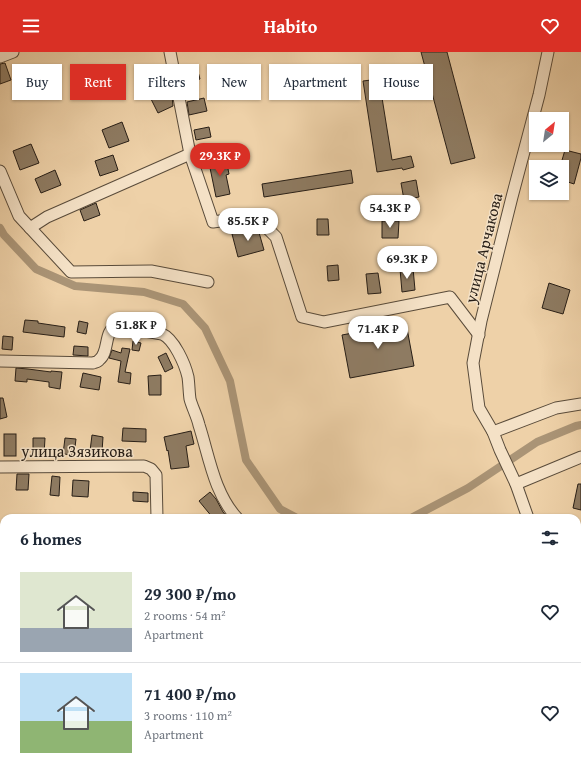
<!DOCTYPE html>
<html lang="en">
<head>
<meta charset="utf-8">
<style>
  body { margin:0; font-family:"Gentium Book Plus",serif; background:#f6f6f7; color:#1f2937; height:100vh; display:flex; flex-direction:column; font-size:15px; white-space:nowrap }
  * { box-sizing:border-box; margin:0 }
  p { font-size:13px; color:#747a83 }
  .icon { flex:none; width:22px; height:22px; fill:none; stroke:currentColor; stroke-width:2; stroke-linecap:round; stroke-linejoin:round }
  .map { position:relative; flex:1; overflow:hidden }
  .drawer { position:absolute; left:0px; top:462px; width:581px; height:256px; display:flex; flex-direction:column; background:#fff; border-radius:12px 12px 0 0; box-shadow:0 1px 3px #0004 }
  .drawer>* { flex:none }
  .guide { position:absolute; left:12px; top:12px; width:557px; height:36px; display:flex; gap:8px }
  .needle { width:26px; rotate:30deg }
  .buttons { position:absolute; left:529px; top:60px; display:grid; gap:8px }
  .buttons a { display:grid; place-items:center; width:40px; height:40px; border-radius:0px; background:#fff; box-shadow:0 1px 3px #0004; font-size:20px }
  .price { position:absolute; translate:-50% -34px; padding:0 9px; border-radius:14px; background:#fff; color:#222; font-size:13px; line-height:26px; filter:drop-shadow(0 1px 2px #0008) }
  .price::after { content:''; position:absolute; left:50%; top:24px; width:12px; height:9px; margin-left:-6px; background:inherit; clip-path:polygon(0 0,100% 0,50% 100%) }
  .price.selected { background:#d93025; color:#fff }
  ul { padding:0; list-style:none }
  li { display:flex; align-items:center; gap:12px; height:100px; padding:0 20px }
  li+li { border-top:1px solid #e0e1e3 }
  li span { display:grid; place-items:center; flex:none; width:112px; height:80px; border-radius:0px; color:#555 }
  li>.icon { margin-inline-start:auto }
  span .icon { width:48px; height:48px; fill:#fffc; stroke-width:1 }
  li b { font-size:17px }
  h2 { display:flex; justify-content:space-between; align-items:center; height:48px; padding:0 20px; font-size:17px }
  .chip { padding:0 14px; border-radius:0px; background:#fff; box-shadow:0 1px 3px #0004; font-size:14px; line-height:36px }
  .chip.selected { background:#d93025; color:#fff }
  header { display:flex; justify-content:space-between; align-items:center; height:52px; padding:0 20px; background:#d93025; color:#fff; font-size:18px; font-weight:700 }
  .map>svg:first-child { display:block }
</style>
</head>
<body>
<header><svg class="icon" aria-label="menu" viewBox="0 0 24 24"><path d="M4 6h16M4 12h16M4 18h16"/></svg>Habito<svg class="icon" aria-label="heart" viewBox="0 0 24 24"><path d="M12 20l-8-8c-3-5 5-10 8-4 3-6 11-1 8 4z"/></svg></header>
<div class="map">
<svg width="581" height="718" viewBox="0 0 581 718">
  <rect width="100%" height="100%" fill="#eed1a8"/>
  <filter id="stains"><feTurbulence type="fractalNoise" baseFrequency=".005" numOctaves="4"/><feColorMatrix values="0 0 0 0 .2 0 0 0 0 .09 0 0 0 0 .02 0 0 0 .5 -.17"/></filter>
  <radialGradient id="worn" r=".72"><stop offset=".6" stop-color="#630" stop-opacity="0"/><stop offset="1" stop-color="#630" stop-opacity=".3"/></radialGradient>
  <g fill="none" stroke-linecap="round" stroke-linejoin="round">
    <g stroke="#aa9476" stroke-width="8">
      <path d="M0 176 4 183 36 217 75 234 144 240 183 252 205 276 230 329 246 408 280 457 297 466"/>
      <path d="M411 466 468 436 537 390 576 374 581 373"/>
    </g>
  </g>
  <g fill="#8e7b62" stroke="#271e16">
    <path d="M421 0H447L475 106 451 112Z"/>
    <path d="M5 11 11 28 0 32V12Z"/>
    <path d="M197 16 200 27 183 32 181 20Z"/>
    <path d="M379 27 392 108 411 104 414 115 403 118 402 116 377 120 363 29Z"/>
    <path d="M169 38 172 44 173 54 158 61 151 47Z"/>
    <path d="M204 46 207 59 189 63 187 50Z"/>
    <path d="M122 70 129 89 109 96 102 78Z"/>
    <path d="M209 75 211 85 196 88 194 78Z"/>
    <path d="M31 92 39 111 20 118 13 99Z"/>
    <path d="M565 98 581 102V106L574 132 562 128V115H560Z"/>
    <path d="M113 103 118 118 100 124 95 109Z"/>
    <path d="M226 107 229 122 226 123 230 142 216 145 209 111Z"/>
    <path d="M55 118 61 133 41 141 35 127Z"/>
    <path d="M351 118 353 131 264 145 262 132Z"/>
    <path d="M416 128 419 145 404 148 401 131Z"/>
    <path d="M96 151 100 163 84 169 80 158Z"/>
    <path d="M317 167H328L329 183H317Z"/>
    <path d="M382 169H399L398 186H382Z"/>
    <path d="M257 175 258 177 264 198 238 205 232 182Z"/>
    <path d="M338 213 339 228 328 229 327 214Z"/>
    <path d="M413 216 415 238 402 240 400 217Z"/>
    <path d="M378 221 381 241 368 242 366 222Z"/>
    <path d="M549 231 570 238 563 262 542 256Z"/>
    <path d="M25 268 38 269V271L65 275 64 285 23 280Z"/>
    <path d="M79 269 88 271 86 282 77 280Z"/>
    <path d="M406 271 414 314 350 326 342 283Z"/>
    <path d="M3 284 13 285 12 298 2 297Z"/>
    <path d="M133 289 141 291 139 299 132 298Z"/>
    <path d="M74 294 88 295V304L73 303Z"/>
    <path d="M122 296 130 297 125 320 131 321 130 332 118 330 121 309 109 306 112 298 121 301Z"/>
    <path d="M166 301 173 316 165 320 158 305Z"/>
    <path d="M16 316 28 317 51 320V319L62 320 60 337 49 335V330L27 327V330L15 329Z"/>
    <path d="M83 321 101 325 99 338 80 335Z"/>
    <path d="M161 323V343H149L148 324Z"/>
    <path d="M0 346H3L7 365 0 367Z"/>
    <path d="M123 376 146 377V390L122 389Z"/>
    <path d="M191 379 194 392 186 394 189 415 171 417 168 398 167 399 164 385Z"/>
    <rect x="4" y="382" width="12" height="22"/>
    <path d="M92 383 103 385 102 400 90 399Z"/>
    <path d="M33 386H45L44 403H33Z"/>
    <path d="M65 386 76 387 74 403 63 402Z"/>
    <path d="M17 422H29L28 438H16Z"/>
    <path d="M52 424 60 425 59 444 50 443Z"/>
    <path d="M73 428 89 429 88 445 72 444Z"/>
    <path d="M578 432H581V458L573 456Z"/>
    <path d="M133 440 148 441V450L133 449Z"/>
    <path d="M210 440 216 447 223 460 228 466H213L199 449Z"/>
  </g>
  <g fill="none" stroke-linecap="round" stroke-linejoin="round">
    <defs>
      <g id="minor">
        <path d="M170 0 190 102 213 170 255 164 276 185 302 265 324 270 450 245 479 283"/>
        <path d="M0 5 13 0"/>
        <path d="M0 119 19 164 71 220 151 219 208 230"/>
        <path d="M30 176 47 165 190 102"/>
        <path d="M0 309 93 311C95 310 98 310 99 308 110 300 103 278 117 274L162 282C174 287 185 312 188 325 189 332 189 340 190 347 192 355 197 364 199 373 209 404 214 441 237 466"/>
        <path d="M493 380 556 356 581 352"/>
        <path d="M0 415 144 414 151 417 156 423 157 466"/>
        <path d="M516 432 581 405"/>
        <path d="M528 466 516 432 500 398 493 380 479 356 473 311 481 269 512 145 539 43 548 0"/>
        <path d="M68 714 69 718"/>
        <path d="M141 714 142 718"/>
        <path d="M533 714V718"/>
      </g>
      <g id="major">
        <path d="M0 533H4"/>
        <path d="M577 541H581"/>
        <path d="M0 550 4 551"/>
      </g>
    </defs>
    <use href="#minor" stroke="#594b3a" stroke-width="13"/>
    <use href="#major" stroke="#271e16" stroke-width="16"/>
    <use href="#minor" stroke="#f4e1c6" stroke-width="11"/>
    <use href="#major" stroke="#eed1a8" stroke-width="14"/>
  </g>
  <g text-anchor="middle" dominant-baseline="central" stroke-width="3" stroke-linejoin="round" paint-order="stroke">
    <g font-size="16" fill="#271e16" stroke="#f4e1c6">
      <text transform="translate(483 196) rotate(-76)">улица Арчакова</text>
      <text x="77" y="399">улица Зязикова</text>
    </g>
  </g>
  <rect width="100%" height="100%" filter="url(#stains)"/>
  <rect width="100%" height="100%" fill="url(#worn)"/>
</svg>
<div class="buttons">
<a><svg class="needle" viewBox="-14 -14 28 28"><path d="M0-13l5 13h-10z" fill="#e53935"/><path d="M0 13l5-13h-10z" fill="#747a83"/></svg></a>
<a><svg class="icon" aria-label="layers" viewBox="0 0 24 24"><path d="M12 4l9 5-9 5-9-5zM3 14l9 5 9-5"/></svg></a>
</div>
<b class="price selected" style="left:220px;top:125px">29.3K ₽</b>
<b class="price" style="left:390px;top:177px">54.3K ₽</b>
<b class="price" style="left:248px;top:190px">85.5K ₽</b>
<b class="price" style="left:407px;top:228px">69.3K ₽</b>
<b class="price" style="left:136px;top:294px">51.8K ₽</b>
<b class="price" style="left:378px;top:298px">71.4K ₽</b>
<div class="guide">
<a class="chip">Buy</a>
<a class="chip selected">Rent</a>
<a class="chip">Filters</a>
<a class="chip">New</a>
<a class="chip">Apartment</a>
<a class="chip">House</a>
</div>
<section class="drawer">
<h2>6 homes<svg class="icon" aria-label="filters" viewBox="0 0 24 24"><path d="M4 7h16M4 17h16"/><circle cx="9" cy="7" r="2"/><circle cx="15" cy="17" r="2"/></svg></h2>
<ul>
<li><span style="background:linear-gradient(#dfe7d0 70%,#9aa5b1 0)"><svg class="icon" aria-label="home" viewBox="0 0 24 24"><path d="M3 11l9-7 9 7M6 9v11h12V9"/></svg></span><div><b>29 300 ₽/mo</b><p>2 rooms · 54 m²</p><p>Apartment</p></div><svg class="icon" aria-label="heart" viewBox="0 0 24 24"><path d="M12 20l-8-8c-3-5 5-10 8-4 3-6 11-1 8 4z"/></svg></li>
<li><span style="background:linear-gradient(#bfe0f5 60%,#8fb573 0)"><svg class="icon" aria-label="home" viewBox="0 0 24 24"><path d="M3 11l9-7 9 7M6 9v11h12V9"/></svg></span><div><b>71 400 ₽/mo</b><p>3 rooms · 110 m²</p><p>Apartment</p></div><svg class="icon" aria-label="heart" viewBox="0 0 24 24"><path d="M12 20l-8-8c-3-5 5-10 8-4 3-6 11-1 8 4z"/></svg></li>
</ul>
</section>
</div>
</body>
</html>
